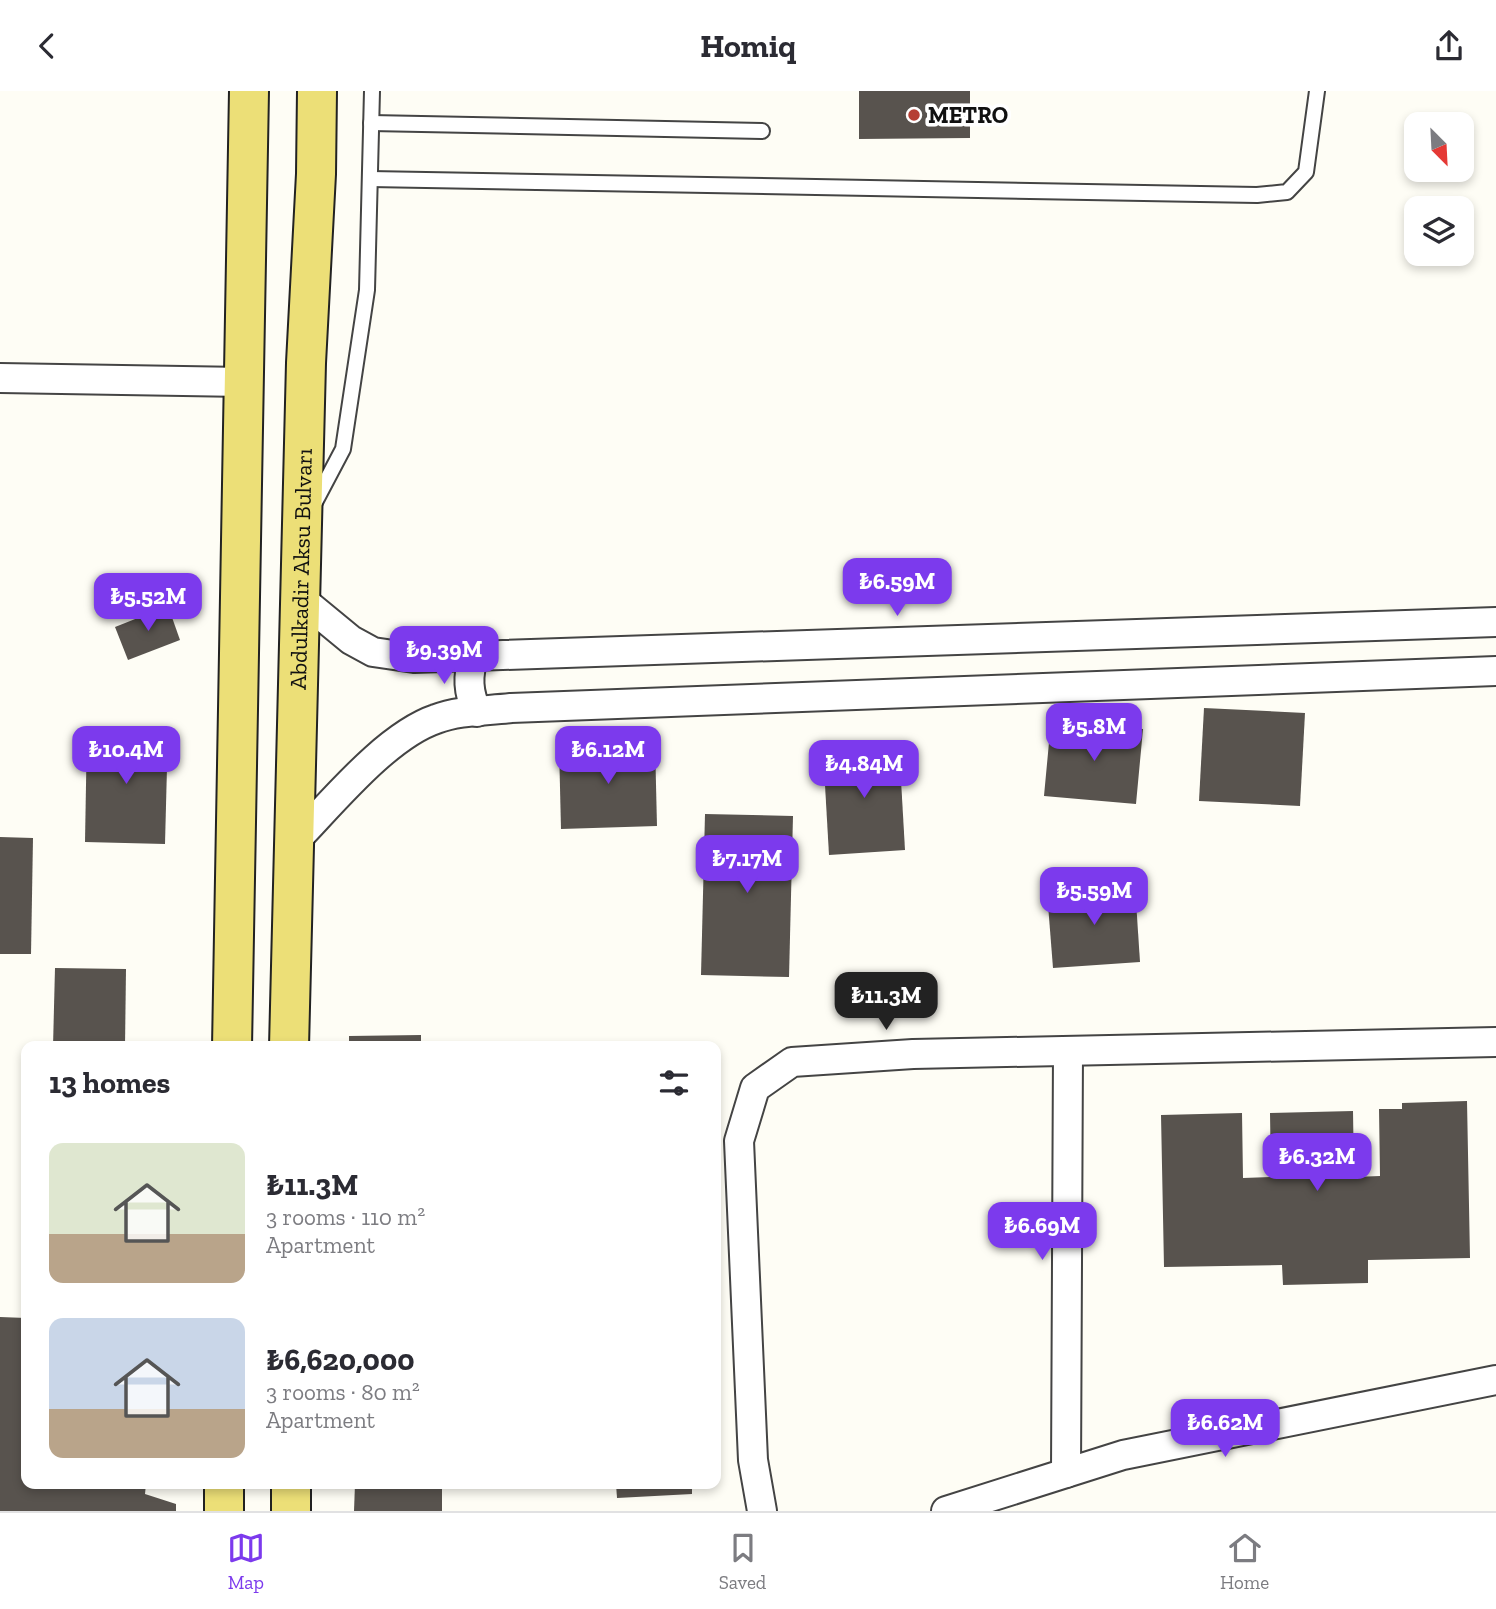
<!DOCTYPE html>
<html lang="en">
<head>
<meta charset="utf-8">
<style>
  body { margin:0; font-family:"Zilla Slab",serif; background:#f2f2f3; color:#2b2b33; height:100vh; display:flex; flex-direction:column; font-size:26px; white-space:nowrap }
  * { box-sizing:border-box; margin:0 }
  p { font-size:23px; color:#7c7c81 }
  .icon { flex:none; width:38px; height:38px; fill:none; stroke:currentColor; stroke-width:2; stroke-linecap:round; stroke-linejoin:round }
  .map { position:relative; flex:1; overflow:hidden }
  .sheet { position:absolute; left:21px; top:950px; width:700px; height:448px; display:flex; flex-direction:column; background:#fff; border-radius:14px; box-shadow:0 4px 10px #0003 }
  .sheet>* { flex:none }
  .needle { width:46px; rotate:156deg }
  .buttons { position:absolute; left:1404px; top:21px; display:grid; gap:14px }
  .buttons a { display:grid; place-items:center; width:70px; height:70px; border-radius:14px; background:#fff; box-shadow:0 4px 10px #0003; font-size:35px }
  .price { position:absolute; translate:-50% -60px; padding:0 16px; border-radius:14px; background:#7c3aed; color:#fff; font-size:23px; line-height:46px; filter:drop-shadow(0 2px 4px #0008) }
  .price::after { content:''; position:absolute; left:50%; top:42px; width:21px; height:16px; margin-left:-10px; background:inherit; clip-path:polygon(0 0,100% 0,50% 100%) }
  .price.on { background:#222; color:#fff }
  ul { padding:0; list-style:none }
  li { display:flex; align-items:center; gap:21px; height:175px; padding:0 28px }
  li span { display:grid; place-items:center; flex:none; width:196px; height:140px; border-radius:14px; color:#555 }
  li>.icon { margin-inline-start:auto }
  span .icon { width:84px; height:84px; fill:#fffc; stroke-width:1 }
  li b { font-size:30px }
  h2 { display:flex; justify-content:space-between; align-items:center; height:84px; padding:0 28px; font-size:30px }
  header { display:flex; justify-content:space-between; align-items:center; height:91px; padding:0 28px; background:#fff; font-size:32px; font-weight:700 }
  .menu { display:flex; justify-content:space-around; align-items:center; height:98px; border-top:2px solid #e1e1e2; background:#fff; font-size:19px; color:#7c7c81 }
  .menu a { display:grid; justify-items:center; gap:4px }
  .menu .on { color:#7c3aed }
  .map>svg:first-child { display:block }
</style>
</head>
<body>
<header><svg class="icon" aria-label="back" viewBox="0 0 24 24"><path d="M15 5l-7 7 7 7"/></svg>Homiq<svg class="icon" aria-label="share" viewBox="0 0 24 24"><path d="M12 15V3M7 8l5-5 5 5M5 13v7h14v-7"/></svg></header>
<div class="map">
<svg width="1496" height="1420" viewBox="0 0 1496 1420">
  <rect width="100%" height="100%" fill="#fefdf5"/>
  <g fill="#58534e">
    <path d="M859 0H970V47L859 48Z"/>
    <path d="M168 515 180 549 128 569 115 536Z"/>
    <path d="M1204 617 1305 622 1300 715 1199 710Z"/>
    <path d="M1051 630 1143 638 1136 713 1044 705Z"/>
    <path d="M87 637 168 638 165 753 85 751Z"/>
    <path d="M655 652 657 735 561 738 559 655Z"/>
    <path d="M899 654 905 759 829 764 823 659Z"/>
    <path d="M705 723 793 725 789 886 701 884Z"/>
    <path d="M0 746 33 747 31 863H0Z"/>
    <path d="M1135 795 1140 871 1053 877 1047 801Z"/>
    <path d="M55 877 126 878 125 956H53Z"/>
    <path d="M421 944V956H349V945Z"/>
    <path d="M1467 1010 1470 1167 1368 1169V1192L1283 1194 1282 1174 1164 1176 1161 1024 1242 1022 1243 1087 1271 1086 1270 1022 1353 1020 1354 1086 1380 1085 1379 1018H1402V1012Z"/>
    <path d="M0 1226 26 1227V1393H146L145 1403 176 1413V1420H0Z"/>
    <path d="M355 1393H442V1420H354Z"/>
    <path d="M616 1393H692V1403L617 1407Z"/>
  </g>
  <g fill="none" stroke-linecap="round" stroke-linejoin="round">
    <defs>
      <g id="lane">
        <path d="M371 32 762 40"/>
        <path d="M370 88 1257 104 1287 101 1306 81 1317 0"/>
        <path d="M314 413 343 358 367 199 372 0"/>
      </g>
      <g id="street">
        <path d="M0 287 244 291"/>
        <path d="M300 507 351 549 373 561 414 567 1496 531"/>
        <path d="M474 565C467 585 468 601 477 621"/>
        <path d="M294 751C332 712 386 645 436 628 459 619 486 620 511 617L1496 580"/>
        <path d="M1066 1382 1068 960"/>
        <path d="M762 1420 753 1369 739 1050 755 997 792 971 913 963 1496 951"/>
        <path d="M946 1420 1123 1364 1496 1289"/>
      </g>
      <g id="primary">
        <path d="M232 956 249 0"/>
        <path id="s1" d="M289 956 306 272 316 83 317 0"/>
        <path d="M224 1420V1393"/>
        <path d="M291 1420V1393"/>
      </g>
    </defs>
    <use href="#lane" stroke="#444" stroke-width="18"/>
    <use href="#street" stroke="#444" stroke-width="32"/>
    <use href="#primary" stroke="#222" stroke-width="42"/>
    <use href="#lane" stroke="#fff" stroke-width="14"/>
    <use href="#street" stroke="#fff" stroke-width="28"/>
    <use href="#primary" stroke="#ecdf77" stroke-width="38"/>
  </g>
  <circle fill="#b53f34" stroke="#fff" stroke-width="2.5" cx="914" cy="24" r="7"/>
  <g text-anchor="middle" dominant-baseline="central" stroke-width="7" stroke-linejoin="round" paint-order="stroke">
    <g font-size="23" font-weight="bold" fill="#111" stroke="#fff" text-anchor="start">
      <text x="928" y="24">METRO</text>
    </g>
    <g font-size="23" fill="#111" stroke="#fff">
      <text stroke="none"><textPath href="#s1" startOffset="478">Abdulkadir Aksu Bulvarı</textPath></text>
    </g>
  </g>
</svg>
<div class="buttons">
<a><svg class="needle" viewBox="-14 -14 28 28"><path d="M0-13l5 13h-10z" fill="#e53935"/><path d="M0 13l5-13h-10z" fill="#7c7c81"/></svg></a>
<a><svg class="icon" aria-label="layers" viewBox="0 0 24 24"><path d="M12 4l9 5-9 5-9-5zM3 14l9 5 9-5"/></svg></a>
</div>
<b class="price" style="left:897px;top:527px">₺6.59M</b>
<b class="price" style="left:148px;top:542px">₺5.52M</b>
<b class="price" style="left:444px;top:595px">₺9.39M</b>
<b class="price" style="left:1094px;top:672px">₺5.8M</b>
<b class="price" style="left:126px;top:695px">₺10.4M</b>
<b class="price" style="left:608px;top:695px">₺6.12M</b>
<b class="price" style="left:864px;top:709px">₺4.84M</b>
<b class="price" style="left:747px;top:804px">₺7.17M</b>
<b class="price" style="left:1094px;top:836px">₺5.59M</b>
<b class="price on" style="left:886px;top:941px">₺11.3M</b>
<b class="price" style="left:1317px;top:1102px">₺6.32M</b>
<b class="price" style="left:1042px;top:1171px">₺6.69M</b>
<b class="price" style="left:1225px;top:1368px">₺6.62M</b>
<section class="sheet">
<h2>13 homes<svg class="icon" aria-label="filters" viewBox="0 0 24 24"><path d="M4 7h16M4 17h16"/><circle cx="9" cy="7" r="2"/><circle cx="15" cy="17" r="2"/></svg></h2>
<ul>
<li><span style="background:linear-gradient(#dfe7d0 65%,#b9a48a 0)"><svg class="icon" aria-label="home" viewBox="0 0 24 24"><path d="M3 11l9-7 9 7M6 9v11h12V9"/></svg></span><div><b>₺11.3M</b><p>3 rooms · 110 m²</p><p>Apartment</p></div></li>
<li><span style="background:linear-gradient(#c9d6e8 65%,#b9a48a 0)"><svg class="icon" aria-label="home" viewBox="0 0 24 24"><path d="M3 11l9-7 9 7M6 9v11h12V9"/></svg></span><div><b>₺6,620,000</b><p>3 rooms · 80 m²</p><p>Apartment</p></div></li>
</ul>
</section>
</div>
<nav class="menu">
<a class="on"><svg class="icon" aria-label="map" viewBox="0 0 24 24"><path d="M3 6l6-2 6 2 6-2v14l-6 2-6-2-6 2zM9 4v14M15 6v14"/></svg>Map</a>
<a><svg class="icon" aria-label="saved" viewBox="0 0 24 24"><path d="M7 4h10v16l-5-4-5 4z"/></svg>Saved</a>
<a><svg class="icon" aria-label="home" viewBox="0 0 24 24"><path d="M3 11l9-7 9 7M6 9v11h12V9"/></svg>Home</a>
</nav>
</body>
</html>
